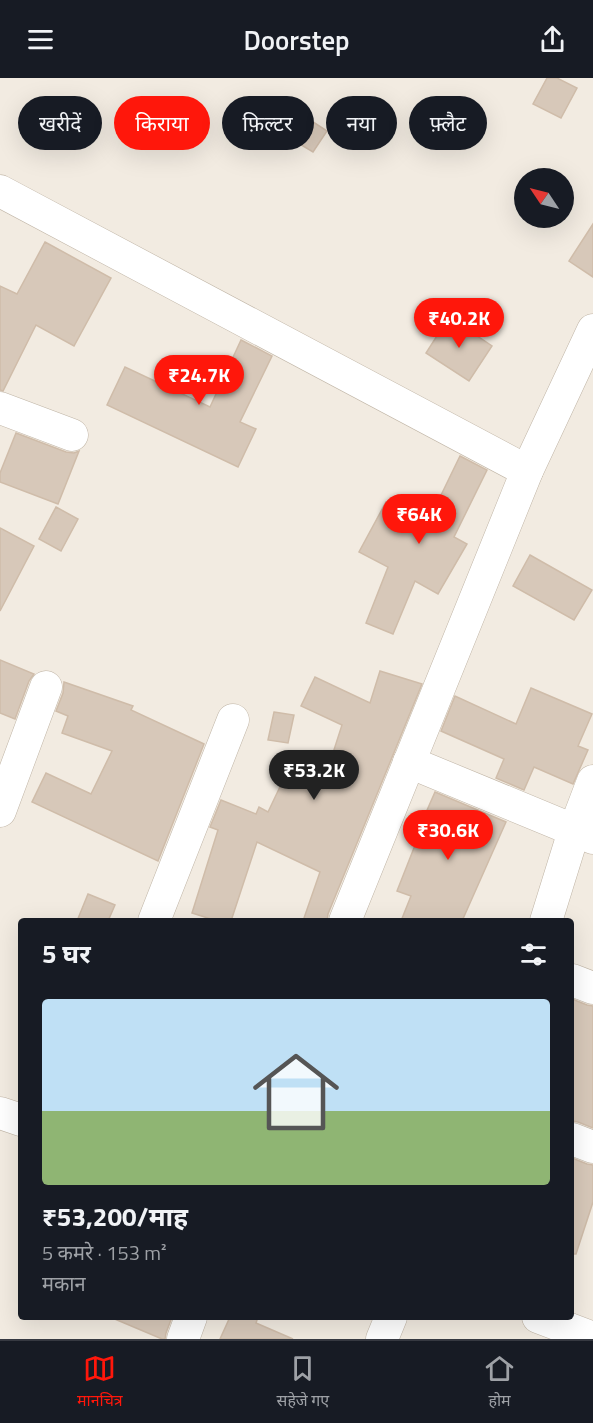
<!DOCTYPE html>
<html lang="hi">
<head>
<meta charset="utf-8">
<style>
  body { margin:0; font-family:"Titillium Web","Noto Sans Devanagari",sans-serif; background:#242831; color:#f1f3f6; height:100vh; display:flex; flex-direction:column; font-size:22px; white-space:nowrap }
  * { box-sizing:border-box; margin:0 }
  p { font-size:20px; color:#9ea1a6 }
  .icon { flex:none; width:33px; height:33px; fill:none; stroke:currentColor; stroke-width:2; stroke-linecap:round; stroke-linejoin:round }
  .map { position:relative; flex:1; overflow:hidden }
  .panel { position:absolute; left:18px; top:840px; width:556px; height:402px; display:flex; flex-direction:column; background:#171b24; border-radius:6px; box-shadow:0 6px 24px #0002 }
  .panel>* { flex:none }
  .banner { position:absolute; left:18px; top:18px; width:558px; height:54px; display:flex; gap:12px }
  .needle { width:39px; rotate:305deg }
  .controls { position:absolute; left:514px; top:90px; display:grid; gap:12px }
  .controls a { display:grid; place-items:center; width:60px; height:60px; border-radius:50%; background:#171b24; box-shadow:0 6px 24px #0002; font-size:30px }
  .price { position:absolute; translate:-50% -51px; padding:0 14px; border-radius:21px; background:#ff170b; color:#fff; font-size:20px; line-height:39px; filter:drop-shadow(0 2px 3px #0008) }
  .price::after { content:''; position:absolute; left:50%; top:36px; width:18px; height:14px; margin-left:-9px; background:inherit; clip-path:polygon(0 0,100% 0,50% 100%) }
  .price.selected { background:#222; color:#fff }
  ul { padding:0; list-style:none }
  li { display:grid; align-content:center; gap:12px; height:318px; padding:0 24px }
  li span { display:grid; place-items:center; height:186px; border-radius:6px; color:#555 }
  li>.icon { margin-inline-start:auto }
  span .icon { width:108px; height:108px; fill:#fffc; stroke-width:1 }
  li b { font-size:26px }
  h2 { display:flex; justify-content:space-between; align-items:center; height:72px; padding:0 24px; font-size:26px }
  .tag { padding:0 21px; border-radius:27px; background:#171b24; box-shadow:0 6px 24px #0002; font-size:21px; line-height:54px }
  .tag.selected { background:#ff170b; color:#fff }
  header { display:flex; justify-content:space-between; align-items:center; height:78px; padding:0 24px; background:#171b24; font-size:27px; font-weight:600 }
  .dock { display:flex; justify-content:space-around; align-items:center; height:84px; border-top:2px solid #363941; background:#171b24; font-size:16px; color:#9ea1a6 }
  .dock a { display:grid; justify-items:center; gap:3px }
  .dock .selected { color:#ff170b }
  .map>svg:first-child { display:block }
</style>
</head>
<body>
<header><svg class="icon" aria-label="menu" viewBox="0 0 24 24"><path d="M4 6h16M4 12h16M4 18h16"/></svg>Doorstep<svg class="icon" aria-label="share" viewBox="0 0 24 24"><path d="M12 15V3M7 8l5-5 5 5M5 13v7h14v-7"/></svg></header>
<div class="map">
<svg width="593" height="1261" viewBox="0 0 593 1261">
  <rect width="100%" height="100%" fill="#f2ebe1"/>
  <g fill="#d7c8b9" stroke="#cfbca9" stroke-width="1.5">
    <path d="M547 0H557L577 10 561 40 533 26Z"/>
    <path d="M307 40 327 53 313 74 293 62Z"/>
    <path d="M593 146V199L569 183Z"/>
    <path d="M45 164 111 200 74 268 36 247 3 313 0 312V208L17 216Z"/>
    <path d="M449 239 492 268 469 303 426 275Z"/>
    <path d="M241 262 272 278 240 344 256 351 238 389 107 327 125 289 210 329Z"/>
    <path d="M16 355 66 374 74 375 79 373 58 426 0 404V395Z"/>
    <path d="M460 378 487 392 454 459 467 466 438 516 415 503 393 556 366 545 388 489 359 474 386 424 427 446Z"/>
    <path d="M56 429 78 441 61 473 39 461Z"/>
    <path d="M0 450 34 468 0 533Z"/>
    <path d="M530 477 592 512 574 542 513 508Z"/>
    <path d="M0 582 34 596 29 603 15 641 0 635Z"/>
    <path d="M380 593 422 606 328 836 327 843H303L320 794 257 764 231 843H217L192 835 218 752 210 749 221 722 256 736 259 729 268 734 288 692 322 709 342 647 301 628 315 599 370 625Z"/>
    <path d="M64 604 133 628 131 632 204 666 158 783 32 724 46 695 91 716 112 673 62 655 68 638 56 633 63 615Z"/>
    <path d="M531 610 592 636 578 668 588 672 573 706 534 689 524 712 496 700 504 681 441 653 455 618 516 646Z"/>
    <path d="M274 634 294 637 288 665 268 662Z"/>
    <path d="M435 714 506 744 462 843H401L411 818 397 813 423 747 421 746Z"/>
    <path d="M88 816 115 827 108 843H77Z"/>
    <path d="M572 921 587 927 593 928V1050L578 1044 572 1043Z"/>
    <path d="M572 1080 587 1086 593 1087V1124L576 1176H572Z"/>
    <path d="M110 1239H172L166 1255 165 1261H162Z"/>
    <path d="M230 1239H258L256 1245 293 1261H220Z"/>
  </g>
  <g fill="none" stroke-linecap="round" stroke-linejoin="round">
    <defs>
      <g id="minor">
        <path d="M0 113 527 393"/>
        <path d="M0 330 72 357"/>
        <path d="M409 684 593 760"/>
        <path d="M0 733 46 609"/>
        <path d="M154 843 233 642"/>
        <path d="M345 843 527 393 593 252"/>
        <path d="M546 843 574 753 593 703"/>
        <path d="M572 902 593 910"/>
        <path d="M0 1035 21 1042"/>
        <path d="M572 1061 593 1069"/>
        <path d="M538 1239 593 1260"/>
        <path d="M183 1261 191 1239"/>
        <path d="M382 1261 391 1239"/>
      </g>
    </defs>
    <use href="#minor" stroke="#c0b5a6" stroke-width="33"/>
    <use href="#minor" stroke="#fff" stroke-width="32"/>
  </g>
</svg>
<div class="controls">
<a><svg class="needle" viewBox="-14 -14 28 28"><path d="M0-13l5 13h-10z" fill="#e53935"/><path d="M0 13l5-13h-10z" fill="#9ea1a6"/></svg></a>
</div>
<b class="price" style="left:459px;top:271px">₹40.2K</b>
<b class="price" style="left:199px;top:328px">₹24.7K</b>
<b class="price" style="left:419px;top:467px">₹64K</b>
<b class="price selected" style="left:314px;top:723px">₹53.2K</b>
<b class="price" style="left:448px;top:783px">₹30.6K</b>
<div class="banner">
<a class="tag">खरीदें</a>
<a class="tag selected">किराया</a>
<a class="tag">फ़िल्टर</a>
<a class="tag">नया</a>
<a class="tag">फ़्लैट</a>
</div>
<section class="panel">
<h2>5 घर<svg class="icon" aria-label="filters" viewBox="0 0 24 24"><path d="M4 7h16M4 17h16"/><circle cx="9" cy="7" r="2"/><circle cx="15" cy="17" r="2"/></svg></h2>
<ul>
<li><span style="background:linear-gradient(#bfe0f5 60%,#8fb573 0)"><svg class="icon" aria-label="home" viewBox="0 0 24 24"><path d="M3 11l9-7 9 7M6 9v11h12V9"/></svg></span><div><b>₹53,200/माह</b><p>5 कमरे · 153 m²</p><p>मकान</p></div></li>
</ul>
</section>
</div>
<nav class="dock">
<a class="selected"><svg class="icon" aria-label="map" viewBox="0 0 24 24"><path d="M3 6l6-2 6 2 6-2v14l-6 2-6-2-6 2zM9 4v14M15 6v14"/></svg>मानचित्र</a>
<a><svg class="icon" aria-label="saved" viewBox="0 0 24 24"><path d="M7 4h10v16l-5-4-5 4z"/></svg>सहेजे गए</a>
<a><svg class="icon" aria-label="home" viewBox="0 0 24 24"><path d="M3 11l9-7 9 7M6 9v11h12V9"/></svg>होम</a>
</nav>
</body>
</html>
